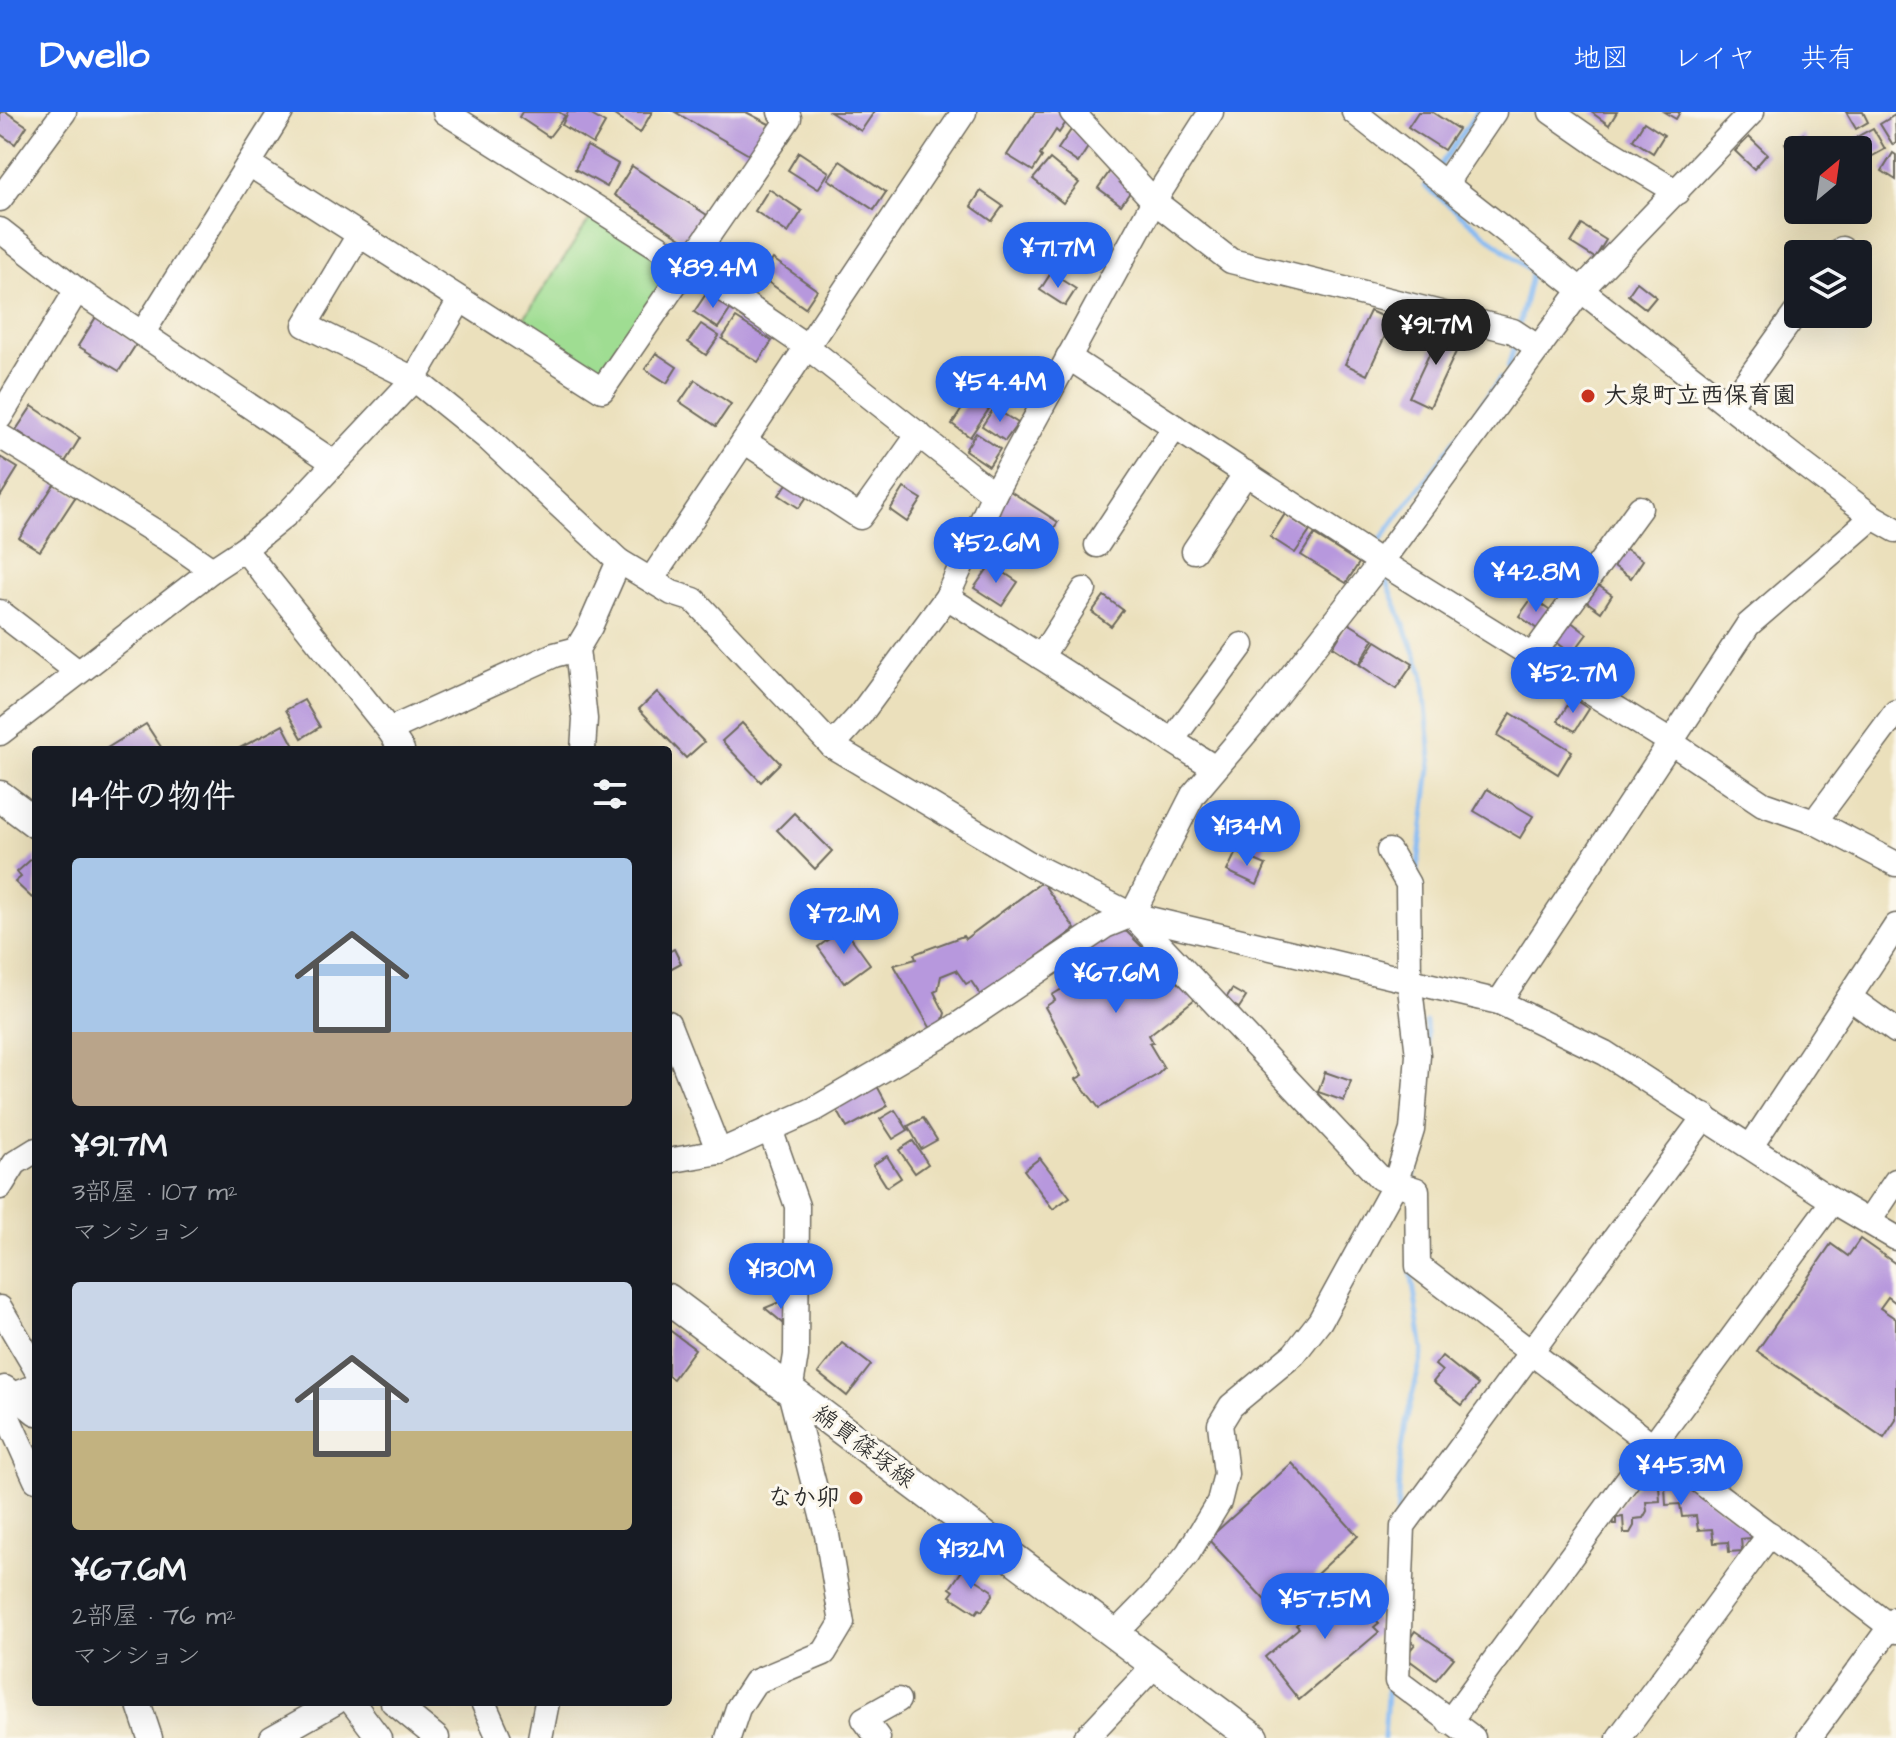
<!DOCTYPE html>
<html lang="ja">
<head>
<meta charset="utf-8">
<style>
  body { margin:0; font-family:"Architects Daughter","Klee One",sans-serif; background:#242831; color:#f1f3f6; height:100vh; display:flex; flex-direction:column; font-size:30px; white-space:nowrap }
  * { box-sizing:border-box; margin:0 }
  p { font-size:26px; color:#9ea1a6 }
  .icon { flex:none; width:44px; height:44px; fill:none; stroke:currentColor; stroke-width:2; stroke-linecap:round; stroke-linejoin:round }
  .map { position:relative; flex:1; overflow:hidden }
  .panel { position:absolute; left:32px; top:634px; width:640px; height:960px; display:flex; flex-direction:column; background:#171b24; border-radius:8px; box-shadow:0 8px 32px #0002 }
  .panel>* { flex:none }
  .needle { width:52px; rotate:29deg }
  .controls { position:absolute; left:1784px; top:24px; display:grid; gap:16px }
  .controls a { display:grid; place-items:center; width:88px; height:88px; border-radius:8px; background:#171b24; box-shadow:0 8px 32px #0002; font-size:40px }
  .price { position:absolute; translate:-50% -68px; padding:0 18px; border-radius:28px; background:#2563eb; color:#fff; font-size:26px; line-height:52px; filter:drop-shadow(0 2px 4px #0008) }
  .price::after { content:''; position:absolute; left:50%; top:48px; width:24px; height:18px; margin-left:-12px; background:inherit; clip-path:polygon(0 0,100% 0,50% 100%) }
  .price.active { background:#222; color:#fff }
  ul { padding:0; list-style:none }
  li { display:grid; align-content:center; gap:16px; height:424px; padding:0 40px }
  li span { display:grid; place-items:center; height:248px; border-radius:8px; color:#555 }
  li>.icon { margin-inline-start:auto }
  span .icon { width:144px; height:144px; fill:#fffc; stroke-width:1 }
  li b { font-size:34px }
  h2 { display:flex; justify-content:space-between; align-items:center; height:96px; padding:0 40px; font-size:34px }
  header { display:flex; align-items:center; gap:48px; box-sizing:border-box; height:112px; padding:0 40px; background:#2563eb; color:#fff }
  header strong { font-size:38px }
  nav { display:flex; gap:44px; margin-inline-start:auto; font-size:28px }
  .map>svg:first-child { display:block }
</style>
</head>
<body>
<header>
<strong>Dwello</strong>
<nav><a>地図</a><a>レイヤ</a><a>共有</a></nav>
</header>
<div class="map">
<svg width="1896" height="1626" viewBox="0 0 1896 1626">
  <rect width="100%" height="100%" fill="#fbf7ec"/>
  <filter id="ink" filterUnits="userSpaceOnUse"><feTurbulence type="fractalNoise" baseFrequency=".0125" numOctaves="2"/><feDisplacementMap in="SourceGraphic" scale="16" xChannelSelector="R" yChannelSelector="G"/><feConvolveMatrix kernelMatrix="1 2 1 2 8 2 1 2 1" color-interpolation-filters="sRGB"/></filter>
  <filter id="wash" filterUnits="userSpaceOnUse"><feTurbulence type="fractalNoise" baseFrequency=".006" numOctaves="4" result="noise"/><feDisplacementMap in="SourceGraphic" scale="32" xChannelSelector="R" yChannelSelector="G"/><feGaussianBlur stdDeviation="1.8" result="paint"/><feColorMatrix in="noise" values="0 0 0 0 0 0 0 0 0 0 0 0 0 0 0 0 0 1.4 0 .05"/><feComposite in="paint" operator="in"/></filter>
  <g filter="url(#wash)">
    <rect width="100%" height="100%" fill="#ebe0bc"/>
    <path fill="#9fdd92" stroke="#65845e" stroke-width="2" d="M592 104 677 156 595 271 516 218Z"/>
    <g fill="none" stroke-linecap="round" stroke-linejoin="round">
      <g stroke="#85baf3" stroke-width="5">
        <path d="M1437 58 1477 0"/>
        <path d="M1429 70 1425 74 1532 160 1520 210"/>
        <path d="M1508 256 1515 230"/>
        <path d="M1374 437 1500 267"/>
        <path d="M1386 467 1423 561 1431 648 1416 769"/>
        <path d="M1426 910 1429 944"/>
        <path d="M1412 1070 1425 1017 1428 966"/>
        <path d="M1397 1408 1400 1351 1406 1310 1423 1239 1411 1158"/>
        <path d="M1384 1626 1388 1569"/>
      </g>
    </g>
    <g id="blocks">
      <g fill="#b798dd">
        <path d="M0 0H6L27 14 15 32 0 22Z"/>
        <path d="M522 0H559L565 4 549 25 519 5Z"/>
        <path d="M568 0H586L605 11 593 32 562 13Z"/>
        <path d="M610 0H652L640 21Z"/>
        <path d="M675 0H746L771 13 751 44Z"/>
        <path d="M830 0H874L861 19Z"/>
        <path d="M1035 0H1057L1068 7 1059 21 1056 18 1040 43 1042 45 1033 59 1007 43Z"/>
        <path d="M1418 0H1432L1458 17 1444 38 1408 15Z"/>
        <path d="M1591 0H1617L1609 13Z"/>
        <path d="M1664 0H1680L1676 7Z"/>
        <path d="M1846 0H1863L1868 10 1856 17Z"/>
        <path d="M1895 3 1896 31 1893 33 1880 12Z"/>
        <path d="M1644 10 1664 23 1653 41 1633 28Z"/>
        <path d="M1873 16 1885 37 1869 46 1857 25Z"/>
        <path d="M1071 18 1090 32 1078 51 1058 37Z"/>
        <path d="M1803 22 1811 38H1798V59L1785 31Z"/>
        <path d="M1749 25 1767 42 1754 57 1735 39Z"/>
        <path d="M587 34 618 52 607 75 575 57Z"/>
        <path d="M799 40 829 60 818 77 788 58Z"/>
        <path d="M1893 41 1896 43V68L1882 59Z"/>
        <path d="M1050 47 1079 71 1063 91 1033 67Z"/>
        <path d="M840 49 886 80 874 98 828 67Z"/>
        <path d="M632 54 707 103 689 131 614 83Z"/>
        <path d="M1110 59 1133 76 1121 93 1098 76Z"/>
        <path d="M769 77 802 99 788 121 755 99Z"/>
        <path d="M981 79 1003 94 992 109 971 94Z"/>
        <path d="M1582 113 1606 128 1595 146 1571 131Z"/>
        <path d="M773 147 817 178 805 196 761 165Z"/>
        <path d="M1051 161 1076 177 1065 194 1040 178Z"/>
        <path d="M1637 170 1656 185 1646 197 1628 183Z"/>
        <path d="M708 179 732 195 718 216 694 200Z"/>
        <path d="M1370 199 1392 209 1367 263 1345 252Z"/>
        <path d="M96 205 137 231 119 259 78 234Z"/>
        <path d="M736 206 772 229 758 250 722 227Z"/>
        <path d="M701 212 719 224 706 243 688 230Z"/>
        <path d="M1442 215 1463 225 1430 295 1409 285Z"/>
        <path d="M656 241 677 255 667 271 645 257Z"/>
        <path d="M695 268 731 292 716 314 680 290Z"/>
        <path d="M972 282 991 294 970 325 952 312Z"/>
        <path d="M32 294 80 326 65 350 16 318Z"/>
        <path d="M994 296 1018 311 1005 329 982 314Z"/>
        <path d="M976 321 1000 337 989 354 965 338Z"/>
        <path d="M0 345 18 356 0 385Z"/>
        <path d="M789 369 809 382 799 396 779 383Z"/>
        <path d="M55 371 76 384 40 439 19 426Z"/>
        <path d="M904 376 922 387 907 410 890 398Z"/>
        <path d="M1010 379 1058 410 1043 432 995 401Z"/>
        <path d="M1285 402 1310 419 1295 441 1270 425Z"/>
        <path d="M1314 423 1359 451 1346 471 1301 443Z"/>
        <path d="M1623 435 1643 448 1631 466 1611 452Z"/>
        <path d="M991 452 1018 470 1002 494 974 476Z"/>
        <path d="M1595 471 1612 483 1601 500 1583 487Z"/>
        <path d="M1104 484 1123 498 1111 514 1092 500Z"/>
        <path d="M1532 486 1553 501 1540 519 1519 504Z"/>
        <path d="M1566 506 1587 522 1572 542 1551 526Z"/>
        <path d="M1348 511 1374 527 1359 552 1333 535Z"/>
        <path d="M1376 529 1413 552 1396 577 1360 553Z"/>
        <path d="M657 580 704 630 686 646 639 597Z"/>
        <path d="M1572 586 1589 597 1575 619 1558 609Z"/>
        <path d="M304 588 320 615 302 626 286 598Z"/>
        <path d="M1511 601 1572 639 1558 662 1497 624Z"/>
        <path d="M742 611 780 651 761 670 722 629Z"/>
        <path d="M146 612 163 638H104Z"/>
        <path d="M283 613 296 638H236Z"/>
        <path d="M1487 677 1533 704 1520 726 1474 699Z"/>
        <path d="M1259 692 1277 696 1271 722 1253 717Z"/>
        <path d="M794 701 832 739 815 757 777 718Z"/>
        <path d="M1254 722 1267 726 1262 742 1250 738Z"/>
        <path d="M1236 740 1266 753 1257 773 1227 759Z"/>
        <path d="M36 743V783L32 786 15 770 21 765 17 760Z"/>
        <path d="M1042 770 1075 817 982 885 971 869 966 872 956 858 941 864 938 878 934 880 945 901 942 911 931 917 894 853 916 847 914 842 963 824 965 827Z"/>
        <path d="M1111 815 1127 820 1195 887 1149 923 1153 930 1149 931 1164 956 1157 963 1099 996 1076 967 1083 963 1045 895 1055 888 1052 883 1072 871 1075 877 1085 872 1071 848Z"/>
        <path d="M844 816 870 852 844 871 818 835Z"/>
        <path d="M674 837 681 851 668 858V840Z"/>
        <path d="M1232 877 1246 885 1239 896 1225 888Z"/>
        <path d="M1325 960 1351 969 1344 989 1318 980Z"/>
        <path d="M876 972 888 994 847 1016 835 994Z"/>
        <path d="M895 998 908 1018 893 1027 880 1007Z"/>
        <path d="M923 1006 937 1028 921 1037 908 1014Z"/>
        <path d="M913 1029 928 1052 915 1061 899 1038Z"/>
        <path d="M887 1044 901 1066 887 1075 873 1053Z"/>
        <path d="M1040 1046 1070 1085 1053 1097 1024 1058Z"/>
        <path d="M1860 1127 1896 1152V1191L1888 1185 1880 1196 1896 1207V1308L1884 1326 1757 1239 1831 1132 1848 1144Z"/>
        <path d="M789 1186V1216L765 1196Z"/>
        <path d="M668 1217 695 1237 673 1267 668 1264Z"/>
        <path d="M842 1231 871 1253 847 1284 818 1261Z"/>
        <path d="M1442 1244 1478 1273 1462 1293 1433 1270 1442 1259 1435 1253Z"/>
        <path d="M1655 1349 1750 1418 1751 1426 1741 1427 1742 1439 1729 1440 1728 1430 1714 1431 1712 1417 1698 1418 1696 1404 1682 1405 1680 1392 1666 1393 1665 1373H1659L1660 1389 1646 1390 1647 1399 1643 1406 1634 1407V1414L1630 1421H1624L1623 1405 1616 1406V1412H1613L1612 1404Z"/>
        <path d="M1292 1351 1358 1424 1276 1500 1208 1427Z"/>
        <path d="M966 1453 978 1461 975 1467 992 1478 993 1483 982 1499 979 1497 976 1501 950 1484 954 1479 950 1476Z"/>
        <path d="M1346 1473 1352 1480 1357 1475 1377 1498 1371 1503 1379 1511 1374 1515 1379 1520 1299 1588 1265 1545 1299 1516 1296 1513Z"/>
        <path d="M1415 1519 1454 1546 1436 1568 1405 1545 1415 1532 1409 1528Z"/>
      </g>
    </g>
  </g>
  <g filter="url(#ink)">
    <use href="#blocks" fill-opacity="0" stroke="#6e6a5e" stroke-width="2"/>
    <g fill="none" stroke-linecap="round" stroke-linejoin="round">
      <defs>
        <g id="minor">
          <path d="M445 0 687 153 806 234 994 382"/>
          <path d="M1072 0 1154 89 1231 149 1513 219 1539 236"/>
          <path d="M1354 0 1804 353 1873 405 1896 418"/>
          <path d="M1551 0 1597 32 1677 80"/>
          <path d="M249 52 602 278 789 6 780 0"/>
          <path d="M1445 72 1494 0"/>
          <path d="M0 87 64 0"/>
          <path d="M0 118 77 178 333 350"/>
          <path d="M359 123 305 213 414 267 486 325 619 449 672 481 694 488 832 634 1030 752 1132 803 1499 890 1605 941 1833 1089 1896 1126"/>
          <path d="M1839 142 1842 137"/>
          <path d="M142 222 281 0"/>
          <path d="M1068 245 1381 450 1669 629 1763 692 1817 711 1896 752"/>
          <path d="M1729 294 1798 198"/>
          <path d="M0 305 77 178"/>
          <path d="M0 324 172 430 212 458"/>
          <path d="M744 329 860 405 919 322"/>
          <path d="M1097 433 1175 315"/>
          <path d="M244 437 389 618 402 638"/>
          <path d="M1194 439 1246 361"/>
          <path d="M651 468 964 0"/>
          <path d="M947 485 1215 656"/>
          <path d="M0 500 78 560"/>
          <path d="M1532 544 1640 396"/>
          <path d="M1041 545 1084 478"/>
          <path d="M389 618 554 543 577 537"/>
          <path d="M0 621 212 458 244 437 287 402 414 267 460 188"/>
          <path d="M1172 628 1242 533"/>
          <path d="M832 634 860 603 947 485 994 382 1154 89 1211 0"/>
          <path d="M583 638 585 607 577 537 590 515 619 449"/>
          <path d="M1817 711 1821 701 1896 600"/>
          <path d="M1132 803 1380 1066 1417 1078 1418 1154 1896 1519"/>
          <path d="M1850 886 1896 919"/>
          <path d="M1499 890 1748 513 1873 405"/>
          <path d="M668 911 719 1040"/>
          <path d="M1751 1034 1896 814"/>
          <path d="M668 1049 719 1040 815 997 946 921 1105 814 1132 803 1193 683 1260 604 1381 450 1581 178 1752 0"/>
          <path d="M0 1075 15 1051 36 1038"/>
          <path d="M1869 1109 1896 1069"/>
          <path d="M0 1196 36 1257"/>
          <path d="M36 1274 0 1288 36 1368"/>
          <path d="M5 1276 36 1301"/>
          <path d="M1114 1523 1155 1481 1188 1441 1219 1390 1226 1362 1220 1312 1231 1294 1294 1242 1320 1209 1395 1072 1412 1018 1418 943 1409 868 1408 772 1389 739"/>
          <path d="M138 1590 150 1626"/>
          <path d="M352 1590 379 1626"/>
          <path d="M393 1590 437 1626"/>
          <path d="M483 1590 499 1626"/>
          <path d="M1449 1610 1833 1089"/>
          <path d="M272 1626 336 1590"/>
          <path d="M540 1626 547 1590"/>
          <path d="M728 1626 738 1596 755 1570 824 1541 842 1511 827 1423 790 1280 796 1243 797 1094 770 1017"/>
          <path d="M878 1626 864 1607 898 1588"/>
          <path d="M1086 1626 1155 1553"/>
          <path d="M1473 1626 1397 1569 1403 1414 1705 1004"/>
          <path d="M1619 1626 1770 1422"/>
          <path d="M1809 1626 1896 1507"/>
        </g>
        <g id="major">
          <path d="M0 684 36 711"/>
          <path d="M668 1187 1253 1626"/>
        </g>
      </defs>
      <use href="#minor" stroke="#6e6a5e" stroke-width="27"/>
      <use href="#major" stroke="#6e6a5e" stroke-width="33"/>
      <use href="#minor" stroke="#fff" stroke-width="24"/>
      <use href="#major" stroke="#fff" stroke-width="30"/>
    </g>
  </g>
  <g fill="#c8321e" stroke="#fbf7ec" stroke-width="3">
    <circle cx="1588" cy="284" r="8"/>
    <circle cx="856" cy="1386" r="8"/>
  </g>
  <g text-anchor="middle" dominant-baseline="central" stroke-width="6" stroke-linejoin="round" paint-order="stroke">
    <g font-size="24" font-weight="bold" fill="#2b2b2b" stroke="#fbf7ec" text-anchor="start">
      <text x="1604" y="284">大泉町立西保育園</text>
      <text x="840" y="1386" text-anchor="end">なか卯</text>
    </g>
    <g font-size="24" fill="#2b2b2b" stroke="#fbf7ec">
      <text transform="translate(864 1335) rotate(37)">綿貫篠塚線</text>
    </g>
  </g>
</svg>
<div class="controls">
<a><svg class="needle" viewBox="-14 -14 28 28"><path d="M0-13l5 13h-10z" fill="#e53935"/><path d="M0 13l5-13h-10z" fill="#9ea1a6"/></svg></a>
<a><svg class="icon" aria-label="layers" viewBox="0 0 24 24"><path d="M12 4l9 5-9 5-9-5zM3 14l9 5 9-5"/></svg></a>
</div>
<b class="price" style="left:1058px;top:178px">¥71.7M</b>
<b class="price" style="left:713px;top:198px">¥89.4M</b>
<b class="price active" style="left:1436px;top:255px">¥91.7M</b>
<b class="price" style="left:1000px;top:312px">¥54.4M</b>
<b class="price" style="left:996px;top:473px">¥52.6M</b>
<b class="price" style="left:1536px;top:502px">¥42.8M</b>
<b class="price" style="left:1573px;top:603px">¥52.7M</b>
<b class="price" style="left:1247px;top:756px">¥134M</b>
<b class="price" style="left:844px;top:844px">¥72.1M</b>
<b class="price" style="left:1116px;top:903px">¥67.6M</b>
<b class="price" style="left:781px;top:1199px">¥130M</b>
<b class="price" style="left:1681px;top:1395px">¥45.3M</b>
<b class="price" style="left:971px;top:1479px">¥132M</b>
<b class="price" style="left:1325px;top:1529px">¥57.5M</b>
<section class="panel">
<h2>14件の物件<svg class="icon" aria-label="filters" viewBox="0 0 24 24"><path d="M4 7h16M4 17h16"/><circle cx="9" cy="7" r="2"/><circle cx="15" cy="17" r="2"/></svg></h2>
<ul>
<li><span style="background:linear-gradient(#a9c7e8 70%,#b9a48a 0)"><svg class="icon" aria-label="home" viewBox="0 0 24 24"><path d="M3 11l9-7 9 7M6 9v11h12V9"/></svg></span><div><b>¥91.7M</b><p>3部屋 · 107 m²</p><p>マンション</p></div></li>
<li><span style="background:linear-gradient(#c9d6e8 60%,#c2b280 0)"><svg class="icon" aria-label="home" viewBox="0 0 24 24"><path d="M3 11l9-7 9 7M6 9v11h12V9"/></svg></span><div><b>¥67.6M</b><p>2部屋 · 76 m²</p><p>マンション</p></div></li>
</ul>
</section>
</div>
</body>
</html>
